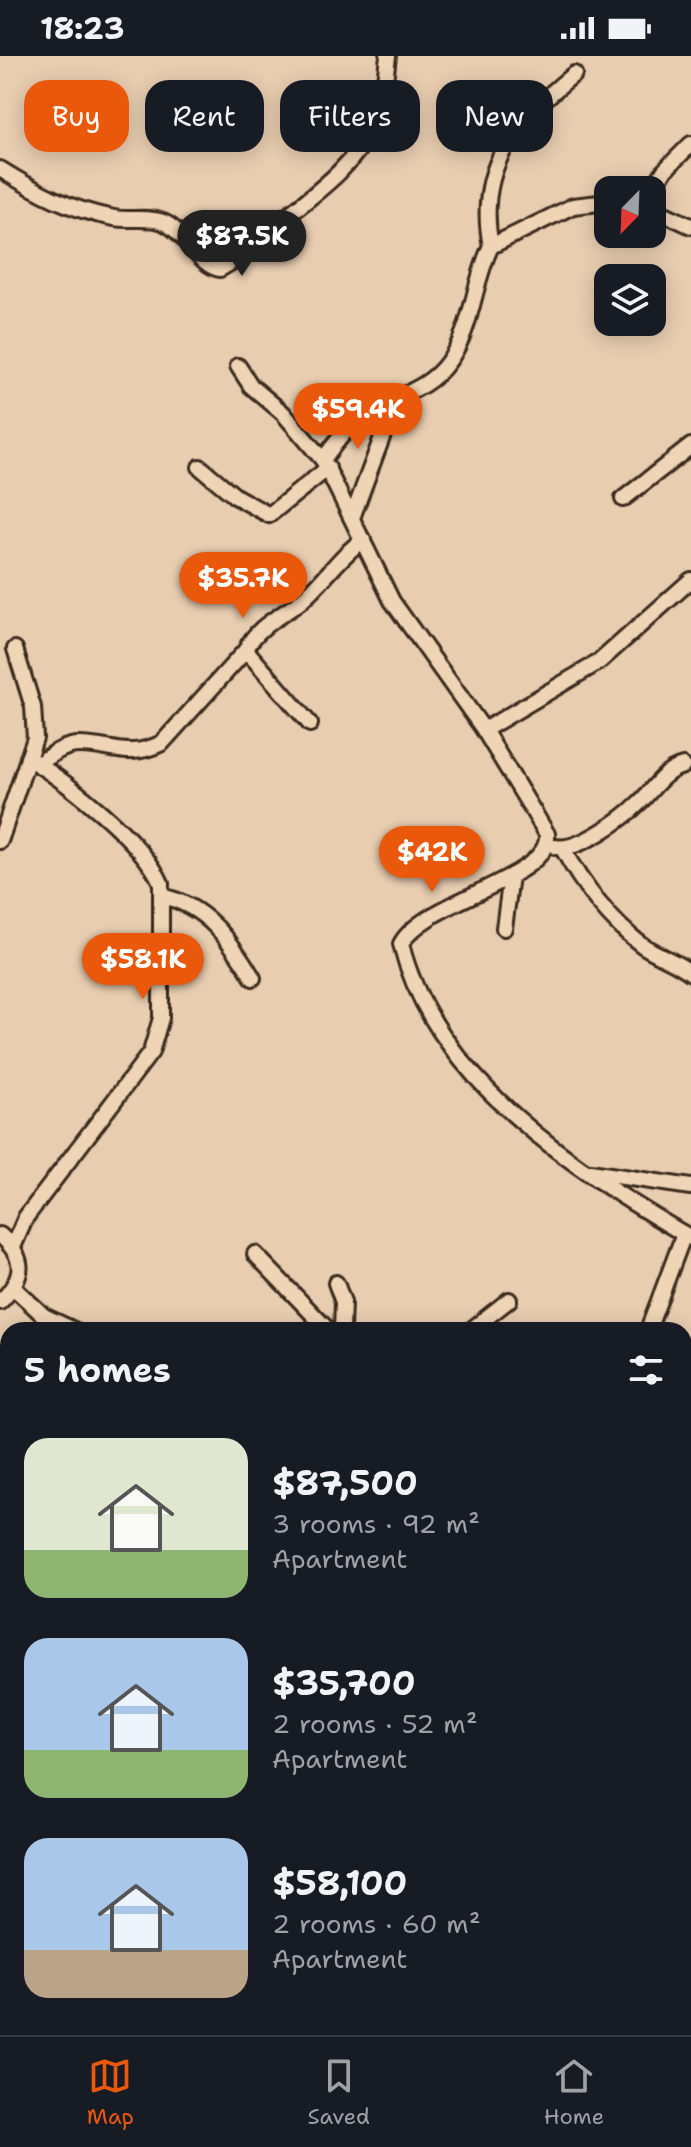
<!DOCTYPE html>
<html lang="en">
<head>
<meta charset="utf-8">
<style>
  body { margin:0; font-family:"Shantell Sans",sans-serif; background:#242831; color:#f1f3f6; height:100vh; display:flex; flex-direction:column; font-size:30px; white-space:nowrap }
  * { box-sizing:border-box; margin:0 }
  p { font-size:26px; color:#9ea1a6 }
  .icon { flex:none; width:44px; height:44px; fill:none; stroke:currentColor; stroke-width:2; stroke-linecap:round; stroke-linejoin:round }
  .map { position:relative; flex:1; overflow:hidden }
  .side { position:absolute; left:0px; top:1266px; width:692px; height:714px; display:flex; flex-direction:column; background:#171b24; border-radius:24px 24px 0 0; box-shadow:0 4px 20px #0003 }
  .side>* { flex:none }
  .guide { position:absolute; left:24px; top:24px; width:644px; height:72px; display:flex; gap:16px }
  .needle { width:52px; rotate:203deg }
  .fabs { position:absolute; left:594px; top:120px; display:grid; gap:16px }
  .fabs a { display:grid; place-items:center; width:72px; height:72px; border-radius:16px; background:#171b24; box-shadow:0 4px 20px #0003; font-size:40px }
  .price { position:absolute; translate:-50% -68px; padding:0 18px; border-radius:28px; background:#ea580c; color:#fff; font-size:26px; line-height:52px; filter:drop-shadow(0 2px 4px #0008) }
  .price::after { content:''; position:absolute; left:50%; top:48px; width:24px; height:18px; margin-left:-12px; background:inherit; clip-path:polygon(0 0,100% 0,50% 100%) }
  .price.current { background:#222; color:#fff }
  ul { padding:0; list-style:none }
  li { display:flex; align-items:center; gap:24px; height:200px; padding:0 24px }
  li span { display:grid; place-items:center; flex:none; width:224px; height:160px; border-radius:24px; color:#555 }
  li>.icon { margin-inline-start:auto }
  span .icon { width:96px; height:96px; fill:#fffc; stroke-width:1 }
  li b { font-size:34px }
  h2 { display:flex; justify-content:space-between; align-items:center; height:96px; padding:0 24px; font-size:34px }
  .chip { padding:0 28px; border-radius:24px; background:#171b24; box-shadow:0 4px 20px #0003; font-size:28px; line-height:72px }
  .chip.current { background:#ea580c; color:#fff }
  .status { display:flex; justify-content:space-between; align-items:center; height:56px; padding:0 40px; background:#171b24; direction:ltr }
  .status svg { height:22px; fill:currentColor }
  .tabs { display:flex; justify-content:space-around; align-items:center; height:112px; border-top:2px solid #363941; background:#171b24; font-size:22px; color:#9ea1a6 }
  .tabs a { display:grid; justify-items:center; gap:4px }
  .tabs .current { color:#ea580c }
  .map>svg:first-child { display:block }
</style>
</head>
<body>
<div class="status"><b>18:23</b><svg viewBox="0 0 49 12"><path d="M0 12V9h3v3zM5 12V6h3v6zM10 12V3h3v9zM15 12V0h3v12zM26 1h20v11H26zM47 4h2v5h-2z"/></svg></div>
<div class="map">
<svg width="691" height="1979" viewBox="0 0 691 1979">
  <rect width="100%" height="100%" fill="#e8cdb0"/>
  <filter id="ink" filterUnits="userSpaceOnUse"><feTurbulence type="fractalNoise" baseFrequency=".0125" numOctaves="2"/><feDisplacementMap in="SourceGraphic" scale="16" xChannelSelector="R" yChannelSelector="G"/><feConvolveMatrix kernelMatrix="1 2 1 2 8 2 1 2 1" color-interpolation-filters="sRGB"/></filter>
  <g filter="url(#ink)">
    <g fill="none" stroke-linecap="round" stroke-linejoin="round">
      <defs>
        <g id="minor">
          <path d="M0 113C37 136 70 154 114 162 130 165 148 160 163 166 186 176 198 209 220 213L237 203C279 158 349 126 374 67 384 46 385 23 388 0"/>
          <path d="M652 135 664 115 691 88"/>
          <path d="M652 152 691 170"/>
          <path d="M491 190C475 111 516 65 574 18"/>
          <path d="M238 310 251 330 283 357 323 404 392 545 484 674"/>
          <path d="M323 404C336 385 350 368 370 355 398 339 428 334 448 306 473 273 473 226 491 190L573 150 608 146"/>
          <path d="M200 411 235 440 269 459 328 412"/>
          <path d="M623 443 691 390"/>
          <path d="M352 462 396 344"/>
          <path d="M691 524 599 606 484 674 547 778C552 823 424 844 401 888 434 1023 578 1116 691 1182"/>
          <path d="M310 668 246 594C256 570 282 560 301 545 324 526 339 500 363 484"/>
          <path d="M38 708C50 700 63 689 79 689 113 689 127 704 162 687L246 594"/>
          <path d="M0 785 35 682 33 651 15 593"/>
          <path d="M556 791C577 796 623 763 639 747 653 734 663 715 683 710"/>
          <path d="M563 793C581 828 611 866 642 889 658 900 676 905 691 917"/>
          <path d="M161 840C206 849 231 885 253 922"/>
          <path d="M504 872 511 820"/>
          <path d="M590 1116 691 1131"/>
          <path d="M0 1179C27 1203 25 1221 0 1246"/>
          <path d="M13 1191 26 1161 151 996 161 962V827C143 785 67 726 28 702"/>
          <path d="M255 1198 328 1274"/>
          <path d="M336 1227 343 1246 342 1274"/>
          <path d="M14 1232 44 1260 74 1274"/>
          <path d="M471 1274 509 1244"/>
          <path d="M648 1274 684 1178"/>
          <path d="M0 1330 8 1326"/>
          <path d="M684 1483 691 1486"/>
          <path d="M684 1567 691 1566"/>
          <path d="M684 1663 691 1668"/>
          <path d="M0 1771 4 1711 0 1667 8 1646"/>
          <path d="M0 1773 8 1783"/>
          <path d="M0 1843 8 1842"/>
          <path d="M0 1919 8 1924"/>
          <path d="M684 1945 691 1947"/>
          <path d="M294 1972 302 1979"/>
          <path d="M440 1972 444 1979"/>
          <path d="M260 1979 273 1972"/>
          <path d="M365 1979 367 1972"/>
        </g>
      </defs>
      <use href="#minor" stroke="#3b2a1e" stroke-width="20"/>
      <use href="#minor" stroke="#efd4b6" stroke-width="14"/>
    </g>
  </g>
</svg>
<div class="fabs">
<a><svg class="needle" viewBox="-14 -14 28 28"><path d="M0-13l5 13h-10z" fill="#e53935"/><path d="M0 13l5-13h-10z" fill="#9ea1a6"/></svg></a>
<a><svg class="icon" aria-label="layers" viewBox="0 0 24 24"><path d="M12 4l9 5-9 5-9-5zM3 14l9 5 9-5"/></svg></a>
</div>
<b class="price current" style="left:242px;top:222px">$87.5K</b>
<b class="price" style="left:358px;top:395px">$59.4K</b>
<b class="price" style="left:243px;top:564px">$35.7K</b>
<b class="price" style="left:432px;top:838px">$42K</b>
<b class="price" style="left:143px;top:945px">$58.1K</b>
<div class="guide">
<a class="chip current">Buy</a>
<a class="chip">Rent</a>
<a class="chip">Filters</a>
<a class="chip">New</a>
</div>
<section class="side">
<h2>5 homes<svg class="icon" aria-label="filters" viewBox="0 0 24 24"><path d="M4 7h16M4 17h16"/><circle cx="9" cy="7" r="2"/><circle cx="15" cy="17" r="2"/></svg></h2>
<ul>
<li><span style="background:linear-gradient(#dfe7d0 70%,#8fb573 0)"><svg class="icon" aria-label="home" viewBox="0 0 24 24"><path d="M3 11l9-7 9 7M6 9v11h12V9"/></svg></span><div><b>$87,500</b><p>3 rooms · 92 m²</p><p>Apartment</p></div></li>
<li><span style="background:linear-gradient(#a9c7e8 70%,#8fb573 0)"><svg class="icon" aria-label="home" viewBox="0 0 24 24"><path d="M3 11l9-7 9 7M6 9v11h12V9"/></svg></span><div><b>$35,700</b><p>2 rooms · 52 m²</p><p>Apartment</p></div></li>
<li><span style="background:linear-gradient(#a9c7e8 70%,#b9a48a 0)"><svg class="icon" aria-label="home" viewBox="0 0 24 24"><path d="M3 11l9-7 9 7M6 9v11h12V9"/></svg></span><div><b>$58,100</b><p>2 rooms · 60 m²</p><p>Apartment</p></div></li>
</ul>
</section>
</div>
<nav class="tabs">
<a class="current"><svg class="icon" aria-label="map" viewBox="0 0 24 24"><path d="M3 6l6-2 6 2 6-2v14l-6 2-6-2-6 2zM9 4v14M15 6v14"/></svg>Map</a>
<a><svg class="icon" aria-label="saved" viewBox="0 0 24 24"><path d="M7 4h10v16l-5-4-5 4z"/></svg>Saved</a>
<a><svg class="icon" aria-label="home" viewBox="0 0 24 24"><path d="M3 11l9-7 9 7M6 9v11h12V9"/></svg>Home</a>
</nav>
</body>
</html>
